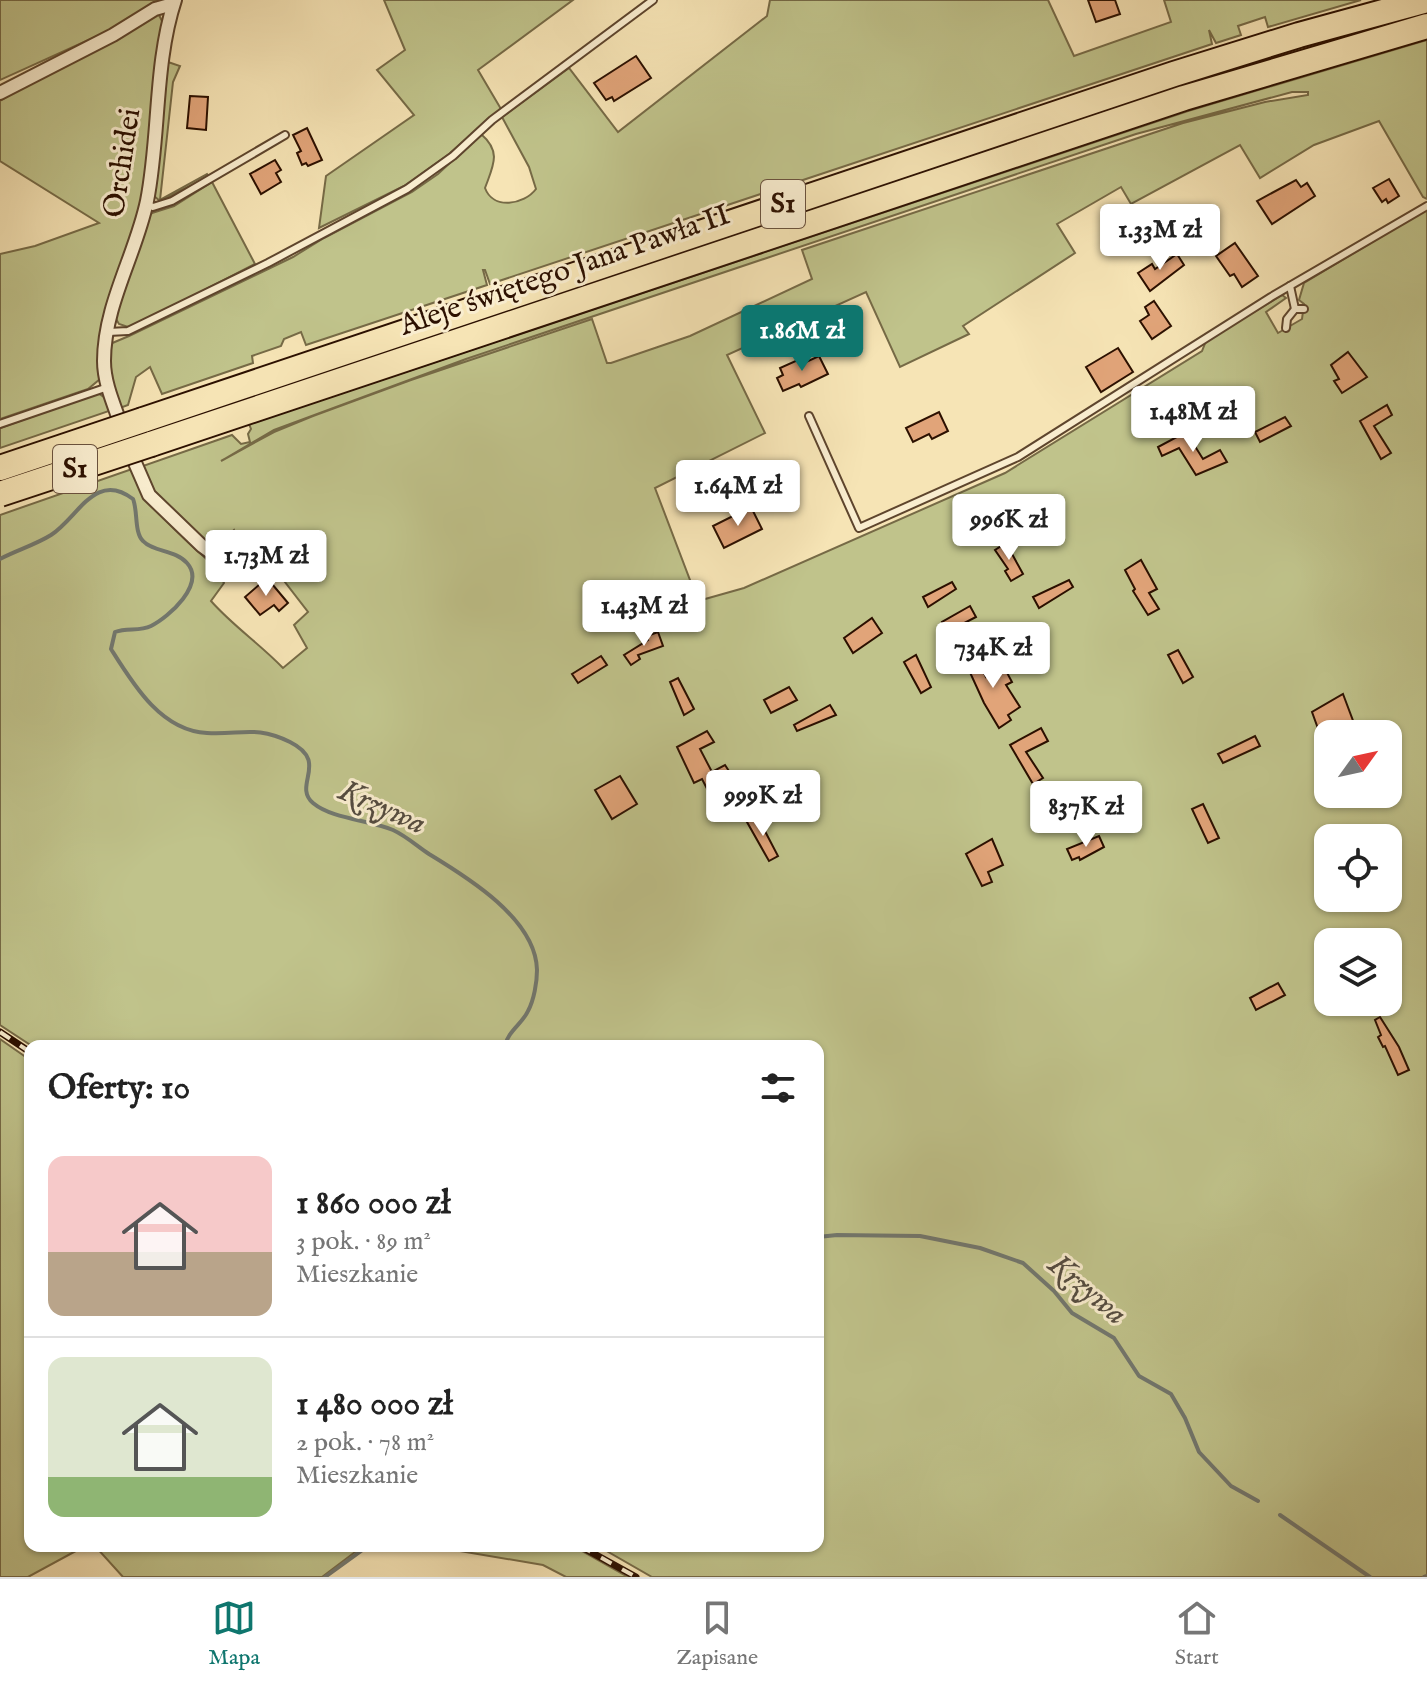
<!DOCTYPE html>
<html lang="pl">
<head>
<meta charset="utf-8">
<style>
  body { margin:0; font-family:"IM FELL English",serif; background:#f2f2f2; color:#222; height:100vh; display:flex; flex-direction:column; font-size:30px; white-space:nowrap }
  * { box-sizing:border-box; margin:0 }
  p { font-size:26px; color:#767676 }
  .icon { flex:none; width:44px; height:44px; fill:none; stroke:currentColor; stroke-width:2; stroke-linecap:round; stroke-linejoin:round }
  .map { position:relative; flex:1; overflow:hidden }
  .sheet { position:absolute; left:24px; top:1040px; width:800px; height:512px; display:flex; flex-direction:column; background:#fff; border-radius:16px; box-shadow:0 2px 6px #0004 }
  .sheet>* { flex:none }
  .needle { width:52px; rotate:57deg }
  .tools { position:absolute; left:1314px; top:720px; display:grid; gap:16px }
  .tools a { display:grid; place-items:center; width:88px; height:88px; border-radius:16px; background:#fff; box-shadow:0 2px 6px #0004; font-size:40px }
  .price { position:absolute; translate:-50% -68px; padding:0 18px; border-radius:8px; background:#fff; color:#222; font-size:26px; line-height:52px; filter:drop-shadow(0 2px 4px #0008) }
  .price::after { content:''; position:absolute; left:50%; top:48px; width:24px; height:18px; margin-left:-12px; background:inherit; clip-path:polygon(0 0,100% 0,50% 100%) }
  .price.selected { background:#0f766e; color:#fff }
  ul { padding:0; list-style:none }
  li { display:flex; align-items:center; gap:24px; height:200px; padding:0 24px }
  li+li { border-top:2px solid #e0e0e0 }
  li span { display:grid; place-items:center; flex:none; width:224px; height:160px; border-radius:16px; color:#555 }
  li>.icon { margin-inline-start:auto }
  span .icon { width:96px; height:96px; fill:#fffc; stroke-width:1 }
  li b { font-size:34px }
  h2 { display:flex; justify-content:space-between; align-items:center; height:96px; padding:0 24px; font-size:34px }
  .tab-bar { display:flex; justify-content:space-around; align-items:center; height:112px; border-top:2px solid #e0e0e0; background:#fff; font-size:22px; color:#767676 }
  .tab-bar a { display:grid; justify-items:center; gap:4px }
  .tab-bar .selected { color:#0f766e }
  .map>svg:first-child { display:block }
</style>
</head>
<body>
<div class="map">
<svg width="1427" height="1577" viewBox="0 0 1427 1577">
  <rect width="100%" height="100%" fill="#f6e4b5"/>
  <filter id="stains"><feTurbulence type="fractalNoise" baseFrequency=".0025" numOctaves="4"/><feColorMatrix values="0 0 0 0 .2 0 0 0 0 .09 0 0 0 0 .02 0 0 0 .5 -.17"/></filter>
  <radialGradient id="worn" r=".72"><stop offset=".6" stop-color="#630" stop-opacity="0"/><stop offset="1" stop-color="#630" stop-opacity=".3"/></radialGradient>
  <g fill="#c0c38b" stroke="#766a46" stroke-width="2" fill-rule="evenodd">
    <path d="M0 0H157L115 28 0 80Z"/>
    <path d="M384 0H573L478 70 501 109 449 154 404 186 319 228 326 176 414 115 377 70 405 50Z"/>
    <path d="M770 0H1048L1074 56 1171 22 1164 0H1361L1268 27 1265 17 1238 26 1241 35 1216 43 1209 30 1212 44 490 284 485 270H483L487 285 306 345 301 332 284 339 281 346 252 356 253 363 162 394 150 367 136 377 128 405 120 408 110 378V344L129 336 293 257 324 238 412 192 438 174 481 134C502 152 493 166 485 188 493 210 524 205 536 189L529 167 502 117 569 68 618 132 767 16Z"/>
    <path d="M1427 10V17L149 434 147 429 1159 89Z"/>
    <path d="M154 14 159 15 164 25 142 201 100 344V379L88 389 0 419V254L35 246 99 223 0 161V101L49 71Z"/>
    <path d="M1427 40V199L1423 197 1379 121 1314 145 1260 178 1240 145 1131 204 1121 187 1057 224 1075 253 963 326 969 334 900 367 866 292 727 355 765 433 655 488 698 601 744 588 1005 473 1202 351 1206 341 1282 295 1286 298 1266 312 1278 333 1302 319 1304 304 1299 300 1304 283 1427 209V1577H652L598 1546H818V1046H32L0 1025V515L132 469C144 498 163 519 186 540 201 555 214 563 224 583L211 601C233 626 260 644 283 668L307 648 294 625 308 612 264 555 248 562 234 530 213 550 154 496 140 467 232 435 241 444 250 442 248 434 251 429 249 424 1188 111ZM1292 92H1308V95L1265 102 1183 123 802 250 812 279 690 336 611 363H607L592 319 411 380 313 416 274 432 221 461 274 430 466 359 1136 134ZM1328 734H1388V794H1328ZM1328 838H1388V898H1328ZM1328 942H1388V1002H1328Z"/>
    <path d="M168 62 180 66 173 82 160 200 207 174 209 177 160 201 154 196Z"/>
    <path d="M212 182 255 264 131 328 119 324 116 319V311L146 219 152 213 174 206Z"/>
    <path d="M98 393 108 400 112 410 0 448V428Z"/>
    <path d="M0 1039 30 1060V1546H85L28 1577H0Z"/>
    <path d="M95 1546H363L322 1577H123Z"/>
    <path d="M451 1546H573L628 1577H566L543 1565 460 1551Z"/>
  </g>
  <g fill="none" stroke-linecap="round" stroke-linejoin="round">
    <g stroke="#72776e" stroke-width="4">
      <path d="M0 559C17 550 35 545 51 535 78 518 95 470 133 499 138 511 134 532 143 541 153 552 176 550 187 563 206 584 169 617 151 626 139 632 127 627 115 632L111 649C133 684 161 731 207 733 241 735 256 725 290 742 330 762 292 785 313 803 332 819 370 820 393 830 406 836 417 846 429 854 467 877 536 919 537 970 537 982 534 1000 528 1011 522 1024 508 1031 505 1046"/>
      <path d="M818 1237 837 1235 920 1236 980 1248 1023 1263 1054 1291 1072 1313 1114 1338 1139 1376 1171 1394 1185 1418 1199 1452 1231 1486 1258 1501"/>
      <path d="M1280 1515 1370 1577"/>
      <path d="M325 1577 368 1546"/>
      <path d="M1424 1577 1427 1576"/>
    </g>
  </g>
  <g fill="#e1a479" stroke="#2c1000" stroke-width="2">
    <path d="M1088 0H1115L1120 14 1096 22Z"/>
    <path d="M636 56 651 78 614 101 612 97 606 100 594 83Z"/>
    <path d="M190 96 208 97 206 130 187 128Z"/>
    <path d="M307 128 322 160 308 166 306 163 302 165 297 153 301 151 293 135Z"/>
    <path d="M275 160 281 170 276 173 281 182 261 194 250 174Z"/>
    <path d="M1389 179 1399 196 1388 203 1386 199 1382 202 1373 188Z"/>
    <path d="M1296 180 1301 187 1307 183 1315 196 1272 224 1257 201Z"/>
    <path d="M1235 243 1258 276 1242 287 1234 274 1230 276 1216 256Z"/>
    <path d="M1177 254 1184 265 1150 291 1138 273 1152 264 1155 269Z"/>
    <path d="M1154 301 1171 326 1152 339 1140 321 1149 315 1145 307Z"/>
    <path d="M1118 348 1133 372 1101 392 1086 367Z"/>
    <path d="M1348 352 1367 377 1342 393 1334 381 1339 379 1331 365Z"/>
    <path d="M819 356 828 374 801 387 799 384 783 391 777 378 783 375 780 368 800 359 802 364Z"/>
    <path d="M1387 405 1392 415 1374 426 1391 453 1381 459 1360 421Z"/>
    <path d="M939 412 948 431 932 439 929 434 913 442 906 428Z"/>
    <path d="M1285 417 1291 426 1260 442 1255 432Z"/>
    <path d="M1186 432 1203 459 1220 450 1227 462 1196 475 1179 448 1162 456 1158 447Z"/>
    <path d="M751 507 762 529 724 548 713 526Z"/>
    <path d="M1006 543 1023 574 1011 581 1005 571 1008 569 995 550Z"/>
    <path d="M1141 560 1157 589 1149 593 1159 609 1148 615 1133 591 1135 589 1125 570Z"/>
    <path d="M267 578 288 603 279 611 274 605 260 615 245 597Z"/>
    <path d="M1069 580 1073 587 1039 608 1033 597Z"/>
    <path d="M952 582 956 589 928 607 923 597Z"/>
    <path d="M970 606 976 617 947 632 942 622Z"/>
    <path d="M872 618 882 633 853 653 844 638Z"/>
    <path d="M658 632 663 646 638 655 640 659 631 665 624 655 648 640 647 636Z"/>
    <path d="M972 649 986 677 1004 667 1012 682 1006 685 1020 707 1008 715 1011 720 999 728 984 703 962 655Z"/>
    <path d="M1178 650 1193 677 1183 683 1168 655Z"/>
    <path d="M916 655 931 687 921 693 904 662Z"/>
    <path d="M601 656 607 665 578 683 572 674Z"/>
    <path d="M678 678 694 709 684 715 670 682Z"/>
    <path d="M789 687 797 700 771 713 764 700Z"/>
    <path d="M1343 694 1355 726 1335 734H1320L1312 712Z"/>
    <path d="M830 705 836 715 797 731 794 725Z"/>
    <path d="M1041 728 1048 741 1026 752 1043 778 1033 784 1010 745Z"/>
    <path d="M707 731 714 742 700 749 712 772 725 765 744 794 716 806 702 779 694 783 677 747Z"/>
    <path d="M1255 736 1260 746 1223 763 1218 754Z"/>
    <path d="M620 776 637 804 612 819 595 790Z"/>
    <path d="M1203 804 1219 838 1208 843 1192 809Z"/>
    <path d="M757 816 778 856 769 861 747 822Z"/>
    <path d="M1099 836 1104 847 1080 860 1079 857 1072 860 1067 849Z"/>
    <path d="M992 839 1003 865 988 872 992 882 982 886 966 854Z"/>
    <path d="M1278 983 1285 995 1256 1010 1250 998Z"/>
    <path d="M1380 1017 1399 1047 1409 1070 1398 1075 1385 1046 1383 1047 1378 1037 1381 1035 1375 1020Z"/>
  </g>
  <g fill="none" stroke-linecap="round" stroke-linejoin="round">
    <defs>
      <g id="lane">
        <path d="M146 204 153 207 172 201 285 135"/>
        <path d="M1290 286 1295 309"/>
        <path d="M1286 328 1287 319 1295 309H1304"/>
        <path d="M108 332 128 331 268 263 407 189 453 156 492 120 653 0"/>
        <path d="M809 416 859 528 1018 457 1271 297 1427 206"/>
        <path d="M0 424 108 387"/>
      </g>
      <g id="street">
        <path d="M0 93 113 35 155 9 173 4"/>
        <path d="M123 431C116 409 104 385 104 361 104 305 136 254 147 201 160 135 154 64 175 0"/>
        <path d="M129 449 149 495 202 546 228 565"/>
      </g>
      <g id="highway">
        <path d="M143 420 1174 74 1299 35 1427 0"/>
        <path d="M151 444 1184 98 1427 26"/>
      </g>
    </defs>
    <use href="#lane" stroke="#5e452d" stroke-width="10"/>
    <use href="#street" stroke="#5e452d" stroke-width="16"/>
    <use href="#highway" stroke="#2c1000" stroke-width="28"/>
    <use href="#lane" stroke="#f9edcf" stroke-width="6"/>
    <use href="#street" stroke="#f9edcf" stroke-width="12"/>
    <use href="#highway" stroke="#f6e4b5" stroke-width="24"/>
    <defs>
      <g id="rail">
        <path d="M0 1032 30 1052"/>
        <path d="M580 1546 636 1577"/>
      </g>
    </defs>
    <use href="#rail" stroke="#2c1000" stroke-width="7"/>
    <use href="#rail" stroke="#f9edcf" stroke-width="4" stroke-dasharray="12" stroke-linecap="butt"/>
    <defs>
      <g id="highway-bridge">
        <path d="M0 468 143 420"/>
        <path d="M0 494 151 444"/>
      </g>
    </defs>
    <use href="#highway-bridge" stroke="#2c1000" stroke-width="28" stroke-linecap="butt"/>
    <use href="#highway-bridge" stroke="#f6e4b5" stroke-width="24"/>
  </g>
  <g text-anchor="middle" dominant-baseline="central" stroke-width="6" stroke-linejoin="round" paint-order="stroke">
    <g fill="#f9edcf" stroke="#6a523e" stroke-width="2">
      <rect x="761" y="180" width="44" height="48" rx="6"/>
      <rect x="53" y="445" width="44" height="48" rx="6"/>
    </g>
    <g font-size="28" font-weight="bold" fill="#2c1000">
      <text x="783" y="204">S1</text>
      <text x="75" y="469">S1</text>
    </g>
    <g font-size="30" fill="#2c1000" stroke="#f9edcf">
      <text transform="translate(123 163) rotate(-81)">Orchidei</text>
      <text transform="translate(565 271) rotate(-19)">Aleje świętego Jana Pawła II</text>
    </g>
    <g font-size="32" font-style="italic" fill="#554c40" stroke="#f9edcf">
      <text transform="translate(382 808) rotate(24)">Krzywa</text>
      <text transform="translate(1087 1290) rotate(40)">Krzywa</text>
    </g>
  </g>
  <rect width="100%" height="100%" filter="url(#stains)"/>
  <rect width="100%" height="100%" fill="url(#worn)"/>
</svg>
<div class="tools">
<a><svg class="needle" viewBox="-14 -14 28 28"><path d="M0-13l5 13h-10z" fill="#e53935"/><path d="M0 13l5-13h-10z" fill="#767676"/></svg></a>
<a><svg class="icon" aria-label="locate" viewBox="0 0 24 24"><circle cx="12" cy="12" r="6"/><path d="M12 2v4M12 18v4M2 12h4M18 12h4"/></svg></a>
<a><svg class="icon" aria-label="layers" viewBox="0 0 24 24"><path d="M12 4l9 5-9 5-9-5zM3 14l9 5 9-5"/></svg></a>
</div>
<b class="price" style="left:1160px;top:272px">1.33M zł</b>
<b class="price selected" style="left:802px;top:373px">1.86M zł</b>
<b class="price" style="left:1193px;top:454px">1.48M zł</b>
<b class="price" style="left:738px;top:528px">1.64M zł</b>
<b class="price" style="left:1009px;top:562px">996K zł</b>
<b class="price" style="left:266px;top:598px">1.73M zł</b>
<b class="price" style="left:644px;top:648px">1.43M zł</b>
<b class="price" style="left:993px;top:690px">734K zł</b>
<b class="price" style="left:763px;top:838px">999K zł</b>
<b class="price" style="left:1086px;top:849px">837K zł</b>
<section class="sheet">
<h2>Oferty: 10<svg class="icon" aria-label="filters" viewBox="0 0 24 24"><path d="M4 7h16M4 17h16"/><circle cx="9" cy="7" r="2"/><circle cx="15" cy="17" r="2"/></svg></h2>
<ul>
<li><span style="background:linear-gradient(#f6c9c9 60%,#b9a48a 0)"><svg class="icon" aria-label="home" viewBox="0 0 24 24"><path d="M3 11l9-7 9 7M6 9v11h12V9"/></svg></span><div><b>1 860 000 zł</b><p>3 pok. · 89 m²</p><p>Mieszkanie</p></div></li>
<li><span style="background:linear-gradient(#dfe7d0 75%,#8fb573 0)"><svg class="icon" aria-label="home" viewBox="0 0 24 24"><path d="M3 11l9-7 9 7M6 9v11h12V9"/></svg></span><div><b>1 480 000 zł</b><p>2 pok. · 78 m²</p><p>Mieszkanie</p></div></li>
</ul>
</section>
</div>
<nav class="tab-bar">
<a class="selected"><svg class="icon" aria-label="map" viewBox="0 0 24 24"><path d="M3 6l6-2 6 2 6-2v14l-6 2-6-2-6 2zM9 4v14M15 6v14"/></svg>Mapa</a>
<a><svg class="icon" aria-label="saved" viewBox="0 0 24 24"><path d="M7 4h10v16l-5-4-5 4z"/></svg>Zapisane</a>
<a><svg class="icon" aria-label="home" viewBox="0 0 24 24"><path d="M3 11l9-7 9 7M6 9v11h12V9"/></svg>Start</a>
</nav>
</body>
</html>
